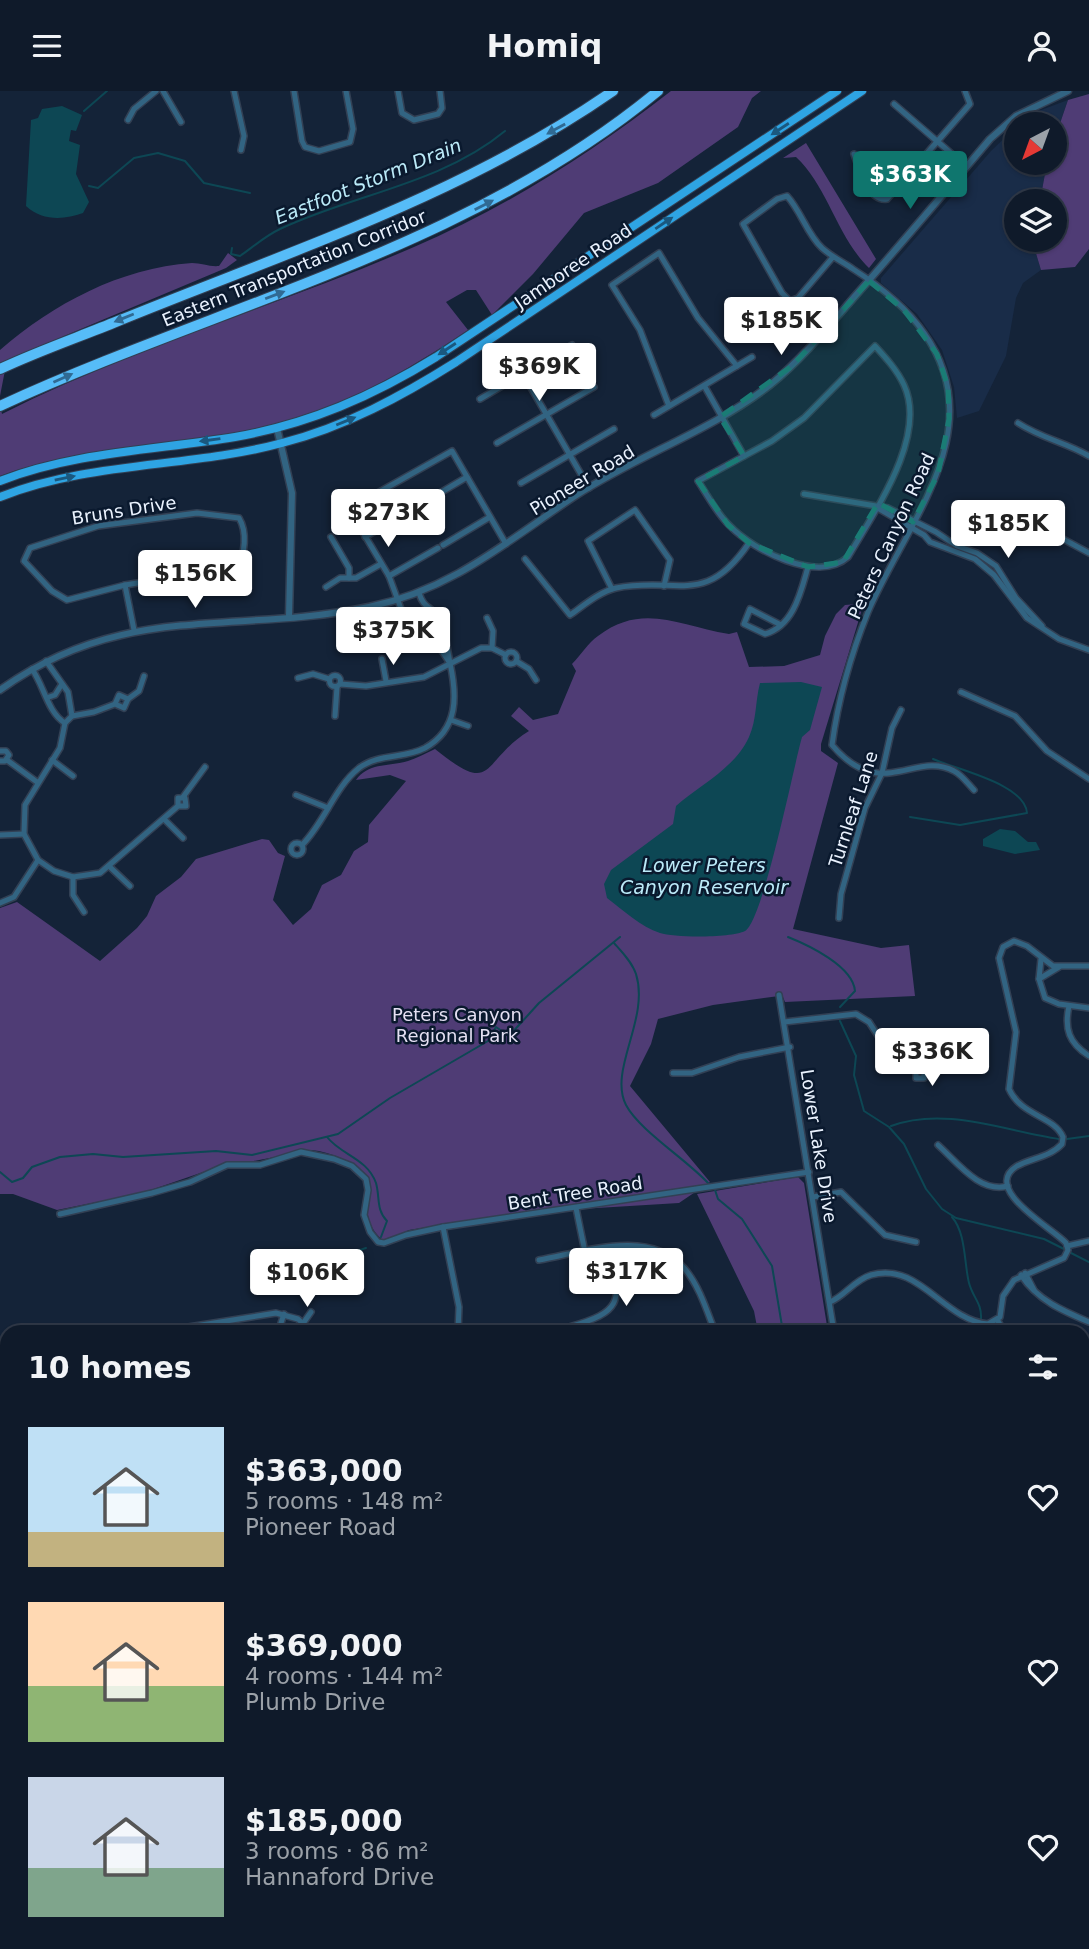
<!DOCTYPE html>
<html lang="en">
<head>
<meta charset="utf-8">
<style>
  body { margin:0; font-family:"DejaVu Sans",sans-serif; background:#1d2736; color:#f1f3f6; height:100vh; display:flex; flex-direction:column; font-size:26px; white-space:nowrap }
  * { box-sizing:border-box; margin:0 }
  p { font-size:23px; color:#9ba1a8 }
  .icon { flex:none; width:38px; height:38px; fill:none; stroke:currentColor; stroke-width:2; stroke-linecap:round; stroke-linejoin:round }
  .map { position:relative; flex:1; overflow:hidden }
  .sheet { position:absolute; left:0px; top:1234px; width:1090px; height:625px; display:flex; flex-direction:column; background:#0f1a2a; border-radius:21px 21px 0 0; box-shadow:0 2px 5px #0004,0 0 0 2px #2f3847 }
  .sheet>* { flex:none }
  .needle { width:46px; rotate:221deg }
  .tools { position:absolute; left:1004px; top:21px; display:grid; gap:14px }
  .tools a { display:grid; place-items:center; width:63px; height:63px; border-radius:50%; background:#0f1a2a; box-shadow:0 2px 5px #0004,0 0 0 2px #2f3847; font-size:35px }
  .price { position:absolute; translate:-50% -60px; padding:0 16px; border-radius:7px; background:#fff; color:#222; font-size:23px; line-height:46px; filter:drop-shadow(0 2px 4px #0008) }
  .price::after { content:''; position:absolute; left:50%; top:42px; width:21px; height:16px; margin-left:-10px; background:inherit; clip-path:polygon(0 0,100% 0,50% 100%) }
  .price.active { background:#0f766e; color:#fff }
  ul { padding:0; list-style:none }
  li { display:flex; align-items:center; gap:21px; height:175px; padding:0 28px }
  li span { display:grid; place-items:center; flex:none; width:196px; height:140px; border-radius:0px; color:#555 }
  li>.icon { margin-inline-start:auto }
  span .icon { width:84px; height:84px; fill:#fffc; stroke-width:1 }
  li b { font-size:30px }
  h2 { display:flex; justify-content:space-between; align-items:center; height:84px; padding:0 28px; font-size:30px }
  header { display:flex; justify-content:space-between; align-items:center; height:91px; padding:0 28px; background:#0f1a2a; font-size:32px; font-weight:600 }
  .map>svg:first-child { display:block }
</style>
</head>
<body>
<header><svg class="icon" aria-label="menu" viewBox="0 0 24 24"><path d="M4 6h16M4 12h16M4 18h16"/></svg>Homiq<svg class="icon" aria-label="person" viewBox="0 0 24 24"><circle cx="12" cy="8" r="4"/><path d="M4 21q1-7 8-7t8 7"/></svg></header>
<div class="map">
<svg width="1089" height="1858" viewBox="0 0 1089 1858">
  <rect width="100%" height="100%" fill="#142338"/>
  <g fill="#192c48">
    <path d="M1068 9 1055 47V33H1020L1041 19Z"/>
    <path d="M1017 35V72H1047L1040 110H1017V149H1032L1041 179 1023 192 1016 207 1006 265 979 320 957 327 954 296 942 259 917 223 881 192V187L991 60Z"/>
  </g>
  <g fill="#4f3c75">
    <path d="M671 0H761L752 7 738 36 658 92 584 122 533 183 492 224 476 199H467L446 211 468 239C404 282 342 317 267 335 179 356 86 353 0 385V314L2 323C134 256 278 215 414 156 507 116 591 62 671 0Z"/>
    <path d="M1089 3V158L1075 176 1041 179 1032 149H1055V110H1040L1047 72H1055V47L1068 9Z"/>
    <path d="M806 52 876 168 869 177C837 146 828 96 796 66L783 67Z"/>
    <path d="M228 162 237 169 226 177 7 269 0 305V259C53 213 120 177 192 172 201 172 210 176 219 175Z"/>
    <path d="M857 513 863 515 821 653V660L838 672 793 838 881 857 909 854 915 905 785 911 781 901 779 905 713 914 658 928 651 953 630 995 710 1091 679 1112 515 1122 409 1139 384 1150C363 1134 367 1112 367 1088 354 1071 332 1061 311 1059L212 1078 142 1102 57 1119 13 1103H0V817L17 811 100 870 137 837 147 825 156 805 181 786 196 768 262 748 269 749 278 762 285 765 273 809 293 834 311 818 322 794 341 784 354 760 368 751 369 734 406 690 390 684 356 689C369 671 389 676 408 670 417 667 426 662 435 658 496 707 479 671 529 640L511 625 519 616 533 629 558 623 576 580 572 573C581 564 588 552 598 545 643 511 679 535 729 543L737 541 749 576 784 575 820 564 825 545 836 523 845 514Z"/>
    <path d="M798 1086 804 1092 828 1241H758L754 1220 697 1103Z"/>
  </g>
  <g fill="#0d4754">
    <path d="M62 15 82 24 76 40 71 39 69 50 80 54 76 83 89 111 83 122C64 129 42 130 26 115L31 29 38 27 42 18Z"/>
    <path d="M801 591 822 596 810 639 802 646C794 674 763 830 745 840 731 847 675 847 660 842 641 836 623 819 607 807L604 793 611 779 673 733 676 715C700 694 735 677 749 646 757 628 755 611 760 592Z"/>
    <path d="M1000 738 1015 740 1028 751H1036L1040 759 1015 763 983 755V748Z"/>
  </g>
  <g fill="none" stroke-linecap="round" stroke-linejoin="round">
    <g stroke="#0d4754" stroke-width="2">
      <path d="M84 20 107 0"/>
      <path d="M89 95 98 97 134 67 158 62 185 70 204 92 250 102"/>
      <path d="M232 157 231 163 240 165C253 156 265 145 280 138 354 103 441 93 505 40"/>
      <path d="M910 726 960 734 1027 722C1025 693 958 679 933 668"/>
      <path d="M788 846C808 854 853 875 855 900L840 916"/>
      <path d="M614 852C622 861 632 871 636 883 650 928 608 979 626 1014 639 1039 687 1069 708 1092"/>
      <path d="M840 930 856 965 854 984 864 1020 889 1036 904 1053 926 1098 942 1118 956 1127 1044 1148 1064 1158"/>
      <path d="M891 1035C945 1015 1004 1040 1059 1048"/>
      <path d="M327 1046C341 1064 367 1067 376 1092 380 1106 376 1119 387 1130L381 1146"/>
      <path d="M1067 1048 1089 1045"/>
      <path d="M0 1081 12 1091 23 1087 32 1076 60 1066 93 1063 123 1066 216 1060 252 1064 338 1043 390 1007 488 950 496 936 509 945 539 912 620 846"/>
      <path d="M715 1099 718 1108 742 1128 772 1175 783 1241"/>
      <path d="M952 1126C966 1142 964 1172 969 1192 973 1207 982 1212 981 1228"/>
      <path d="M1071 1162 1089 1171"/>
      <path d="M341 1196 353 1182 357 1160 366 1157"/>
      <path d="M981 1241V1237"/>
    </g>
    <defs>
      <g id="minor">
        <path d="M163 0 181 31"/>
        <path d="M234 0 244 45 241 59"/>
        <path d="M294 0 302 50 305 56 319 60 350 51 353 38 346 0"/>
        <path d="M398 0 402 22 414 29 438 23 442 17 440 0"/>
        <path d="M894 13 967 76"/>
        <path d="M128 29 134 18 156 0"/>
        <path d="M854 63C859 78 868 111 887 108L970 13 965 0"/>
        <path d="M833 166 798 207 790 210 782 202 743 133 777 108 787 105C801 120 807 143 822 157 832 166 843 171 853 178 878 194 907 217 924 242 993 339 906 432 868 521 851 563 838 609 832 654 881 712 915 659 954 680 962 684 968 693 974 699"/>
        <path d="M875 255C886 267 897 279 904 294 928 346 874 421 848 466 818 493 753 459 730 435 717 423 708 405 698 390L772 350 804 327Z"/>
        <path d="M523 283 589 397"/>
        <path d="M705 296 744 365"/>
        <path d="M480 308 572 254"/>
        <path d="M669 315 640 239 612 194 659 162 698 227 737 275"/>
        <path d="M654 324 752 266"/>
        <path d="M1018 332C1043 348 1065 351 1089 365"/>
        <path d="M497 352 594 296"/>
        <path d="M521 392 614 338"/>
        <path d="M804 403 888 417 936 441 957 455 977 462 996 475 1016 507 1042 535"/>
        <path d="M423 412 467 386"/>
        <path d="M876 416 924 444 930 451 975 468 994 484 1027 527 1059 548 1089 559"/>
        <path d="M197 422 239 427C247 440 246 464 236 476L125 494 67 509 52 500 24 470 30 457 98 435Z"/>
        <path d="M1039 429 1052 442 1089 462"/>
        <path d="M331 446 349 477V487"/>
        <path d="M365 446 410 420"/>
        <path d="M443 454 490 426"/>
        <path d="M525 468 570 524C583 515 599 501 616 497 677 485 705 517 749 452"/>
        <path d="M389 485 438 457"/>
        <path d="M125 494 134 539"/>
        <path d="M326 496 340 487H356L381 473"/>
        <path d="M612 498 588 450 635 419 670 469 664 495"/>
        <path d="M487 527 493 540 492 557"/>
        <path d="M781 534 750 518 744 533 765 543C794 535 801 500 808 476"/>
        <path d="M415 535 426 517"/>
        <circle cx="511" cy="567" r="6"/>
        <path d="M382 568 386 590"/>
        <path d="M46 570 68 601 72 625"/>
        <path d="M516 570 529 578 536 589"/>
        <path d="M450 572 435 550 404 526 389 485 349 418 452 360 506 453"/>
        <path d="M32 578C44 595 48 622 65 632"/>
        <circle cx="335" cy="590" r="5.5"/>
        <path d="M298 587 313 583 329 588"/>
        <path d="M340 593 366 595 424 586 481 557H492L506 564"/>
        <path d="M961 601 1015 625 1047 660 1089 688"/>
        <path d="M49 606 55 604 62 593"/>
        <path d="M128 608 139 600 144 585"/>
        <path d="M72 625 65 632 60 657 25 714 24 743 38 769 54 780 73 786 100 782 178 715H186L185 707H178V715"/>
        <path d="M72 625 94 621 115 613 119 604 128 608 124 617 115 613"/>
        <path d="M335 625 337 596"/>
        <path d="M451 629 468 635"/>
        <path d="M0 660H6L9 664 5 670H0"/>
        <path d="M7 669 37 691"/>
        <path d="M52 669 73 685"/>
        <path d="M296 704 328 717"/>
        <path d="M183 706 205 676"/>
        <path d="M164 728 183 747"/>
        <path d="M0 744 24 743"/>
        <circle cx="297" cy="758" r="6"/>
        <path d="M302 754C325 731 334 697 359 677 379 662 404 668 425 657 459 638 457 604 450 572 447 558 446 539 438 526 430 514 424 518 419 502"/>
        <path d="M110 776 130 795"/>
        <path d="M73 786V804L84 821"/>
        <path d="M0 812 14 806 38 769"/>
        <path d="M839 827 841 803 865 717 882 682 892 637 901 619"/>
        <path d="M1041 868 1039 888 1045 907 1059 913 1089 917"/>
        <path d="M1039 888 1059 876"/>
        <path d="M779 904 834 1241"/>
        <path d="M1069 915C1064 938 1069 952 1089 965"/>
        <path d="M784 931 856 923 869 931 886 957 916 979H924V987H916V979"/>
        <path d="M673 982H692L739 966 790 956"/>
        <path d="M938 1054C957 1071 980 1103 1008 1095"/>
        <path d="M813 1106 841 1101 885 1144 916 1151"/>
        <path d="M576 1117 585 1161"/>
        <path d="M60 1123 152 1102 190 1091 227 1074H260L301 1061 334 1068 352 1075 366 1088 368 1099 364 1124 370 1141 378 1151 384 1152 406 1144 443 1136 809 1081"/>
        <path d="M443 1136 459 1216 458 1241"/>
        <path d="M1067 1155 1089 1150"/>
        <path d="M539 1169C584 1161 649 1137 684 1177 699 1194 707 1220 715 1241"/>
        <path d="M1025 1182 1034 1199"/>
        <path d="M1021 1184C1037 1209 1063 1220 1089 1231"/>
        <path d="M830 1211C845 1205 854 1189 871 1184 919 1170 943 1229 988 1233L1000 1226 1003 1205 1014 1189 1064 1167 1068 1159 1066 1152C1054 1138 980 1098 1017 1075 1032 1067 1050 1066 1062 1053L1063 1046C1054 1025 1021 1025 1009 998L1016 941 999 867 1003 856 1014 850 1027 855 1053 875H1089"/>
        <path d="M998 1230 1004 1241"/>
        <path d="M304 1231 311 1221"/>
        <path d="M569 1236C625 1220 620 1210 611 1157"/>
        <path d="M157 1241 276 1222 298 1228 312 1241"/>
        <path d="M278 1241 284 1223"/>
        <path d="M0 1295 7 1294"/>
        <path d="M0 1403 7 1408"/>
        <path d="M1083 1415 1089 1449"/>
        <path d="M0 1490 7 1482"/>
        <path d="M1083 1499 1089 1497"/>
        <path d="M1083 1566 1089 1564"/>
        <path d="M0 1587H7"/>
        <path d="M1083 1624 1089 1619"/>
        <path d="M0 1639 7 1635"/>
        <path d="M1083 1702 1089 1698"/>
        <path d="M1083 1784 1089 1783"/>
        <path d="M24 1852 25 1858"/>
        <path d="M140 1852V1858"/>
        <path d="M277 1852 278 1858"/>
        <path d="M478 1852 487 1858"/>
        <path d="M665 1852 670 1858"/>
        <path d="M540 1858 550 1852"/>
        <path d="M723 1858V1852"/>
      </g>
      <g id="tertiary">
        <path d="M277 337 292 402 289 525"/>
        <path d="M0 599C124 510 233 544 369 516 453 498 506 451 575 405 638 364 711 340 770 294 802 268 829 235 856 204 901 153 946 100 990 48L1016 25 1068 0"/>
        <path d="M1083 1452 1089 1449"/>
        <path d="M0 1618 7 1615"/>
        <path d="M376 1852 378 1858"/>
        <path d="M1061 1852 1062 1858"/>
        <path d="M634 1858 651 1852"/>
        <path d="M808 1858 809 1852"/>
      </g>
      <g id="primary">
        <path d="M0 390C74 361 157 359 235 346 309 333 373 305 436 266L837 0"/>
        <path d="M0 406C90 370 190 377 282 352 345 336 402 305 456 271L862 0"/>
      </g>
      <g id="motorway">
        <path d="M0 278C38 260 79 246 118 230 287 161 462 105 613 0"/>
        <path d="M0 315C221 213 467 158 658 0"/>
      </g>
    </defs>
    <use href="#minor" stroke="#324054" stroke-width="8"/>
    <use href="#tertiary" stroke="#324054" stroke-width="9"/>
    <use href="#primary" stroke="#324054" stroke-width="10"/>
    <use href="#motorway" stroke="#324054" stroke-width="12"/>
    <use href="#minor" stroke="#326482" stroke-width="5"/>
    <use href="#tertiary" stroke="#326482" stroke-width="6"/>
    <use href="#primary" stroke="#2ea4e3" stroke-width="8"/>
    <use href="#motorway" stroke="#56bcf8" stroke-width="10"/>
  </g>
  <defs><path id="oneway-solid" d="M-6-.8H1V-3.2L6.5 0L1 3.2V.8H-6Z" transform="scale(1.75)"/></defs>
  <g fill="#306a93">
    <use href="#oneway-solid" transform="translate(556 38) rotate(151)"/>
    <use href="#oneway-solid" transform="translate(484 114) rotate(-27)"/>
    <use href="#oneway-solid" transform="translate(275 204) rotate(-21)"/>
    <use href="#oneway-solid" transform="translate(124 227) rotate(158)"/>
    <use href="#oneway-solid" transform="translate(63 287) rotate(-24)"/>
  </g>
  <g fill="#1a587f">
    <use href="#oneway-solid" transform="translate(780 38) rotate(147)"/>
    <use href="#oneway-solid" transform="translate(664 132) rotate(-34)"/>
    <use href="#oneway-solid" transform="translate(447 258) rotate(147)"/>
    <use href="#oneway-solid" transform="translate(346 330) rotate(-22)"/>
    <use href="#oneway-solid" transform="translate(210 349) rotate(172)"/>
    <use href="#oneway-solid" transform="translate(65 387) rotate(-12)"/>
  </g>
  <path fill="#1a7c75" fill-opacity="0.2" stroke="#1a7c75" stroke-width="5" stroke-dasharray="14 9" stroke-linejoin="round" d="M869 190 904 219 937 263 948 296 949 328 938 383 913 431 878 412 843 471 808 476 749 452 728 434 698 390 744 365 720 326 792 275Z"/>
  <g text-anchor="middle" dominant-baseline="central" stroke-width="5" stroke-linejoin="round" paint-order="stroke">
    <g font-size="18" fill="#eaf2fe" stroke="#0a192e">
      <text transform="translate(573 175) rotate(-34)">Jamboree Road</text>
      <text transform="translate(294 177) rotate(-22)">Eastern Transportation Corridor</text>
      <text transform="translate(582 389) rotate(-31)">Pioneer Road</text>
      <text transform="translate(124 419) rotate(-9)">Bruns Drive</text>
      <text transform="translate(891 445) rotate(-65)">Peters Canyon Road</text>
      <text transform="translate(853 718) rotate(-72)">Turnleaf Lane</text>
      <text transform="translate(819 1055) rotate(81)">Lower Lake Drive</text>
      <text transform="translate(575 1102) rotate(-9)">Bent Tree Road</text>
    </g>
    <g font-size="18" fill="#e5e0f3" stroke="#0a192e">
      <text x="457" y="923">Peters Canyon<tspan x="457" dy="21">Regional Park</tspan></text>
    </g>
    <g font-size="19" font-style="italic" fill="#bbeaf8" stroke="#0a192e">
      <text transform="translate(368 90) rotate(-22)">Eastfoot Storm Drain</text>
      <text x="704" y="774">Lower Peters<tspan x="704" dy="22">Canyon Reservoir</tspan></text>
    </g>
  </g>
</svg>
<div class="tools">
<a><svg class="needle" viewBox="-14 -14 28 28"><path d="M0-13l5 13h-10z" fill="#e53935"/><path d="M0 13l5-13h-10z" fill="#9ba1a8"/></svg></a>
<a><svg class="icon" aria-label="layers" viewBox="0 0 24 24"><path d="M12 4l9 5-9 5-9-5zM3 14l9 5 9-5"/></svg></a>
</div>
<b class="price active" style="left:910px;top:120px">$363K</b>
<b class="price" style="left:781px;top:266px">$185K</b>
<b class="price" style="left:539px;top:312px">$369K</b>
<b class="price" style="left:388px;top:458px">$273K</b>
<b class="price" style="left:1008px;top:469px">$185K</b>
<b class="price" style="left:195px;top:519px">$156K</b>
<b class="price" style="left:393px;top:576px">$375K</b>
<b class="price" style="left:932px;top:997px">$336K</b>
<b class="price" style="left:626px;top:1217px">$317K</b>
<b class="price" style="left:307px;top:1218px">$106K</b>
<section class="sheet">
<h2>10 homes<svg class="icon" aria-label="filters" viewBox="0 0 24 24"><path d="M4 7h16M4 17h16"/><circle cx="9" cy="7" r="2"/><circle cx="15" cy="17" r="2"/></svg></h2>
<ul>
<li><span style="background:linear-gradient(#bfe0f5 75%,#c2b280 0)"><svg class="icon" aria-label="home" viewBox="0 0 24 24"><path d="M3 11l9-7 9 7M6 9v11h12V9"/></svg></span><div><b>$363,000</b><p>5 rooms · 148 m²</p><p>Pioneer Road</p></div><svg class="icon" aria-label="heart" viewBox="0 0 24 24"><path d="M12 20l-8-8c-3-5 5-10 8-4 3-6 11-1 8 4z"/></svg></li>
<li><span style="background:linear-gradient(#ffd9b3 60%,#8fb573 0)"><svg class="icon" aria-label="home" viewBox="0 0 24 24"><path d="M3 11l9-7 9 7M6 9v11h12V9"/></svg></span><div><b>$369,000</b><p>4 rooms · 144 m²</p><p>Plumb Drive</p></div><svg class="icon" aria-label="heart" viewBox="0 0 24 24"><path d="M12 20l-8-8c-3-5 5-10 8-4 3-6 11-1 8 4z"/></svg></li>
<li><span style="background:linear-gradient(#c9d6e8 65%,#7fa58c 0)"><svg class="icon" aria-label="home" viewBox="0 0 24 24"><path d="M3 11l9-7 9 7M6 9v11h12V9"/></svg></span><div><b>$185,000</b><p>3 rooms · 86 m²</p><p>Hannaford Drive</p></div><svg class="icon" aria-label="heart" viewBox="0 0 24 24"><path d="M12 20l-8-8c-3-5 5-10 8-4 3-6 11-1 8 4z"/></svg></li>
</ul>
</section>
</div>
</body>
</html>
